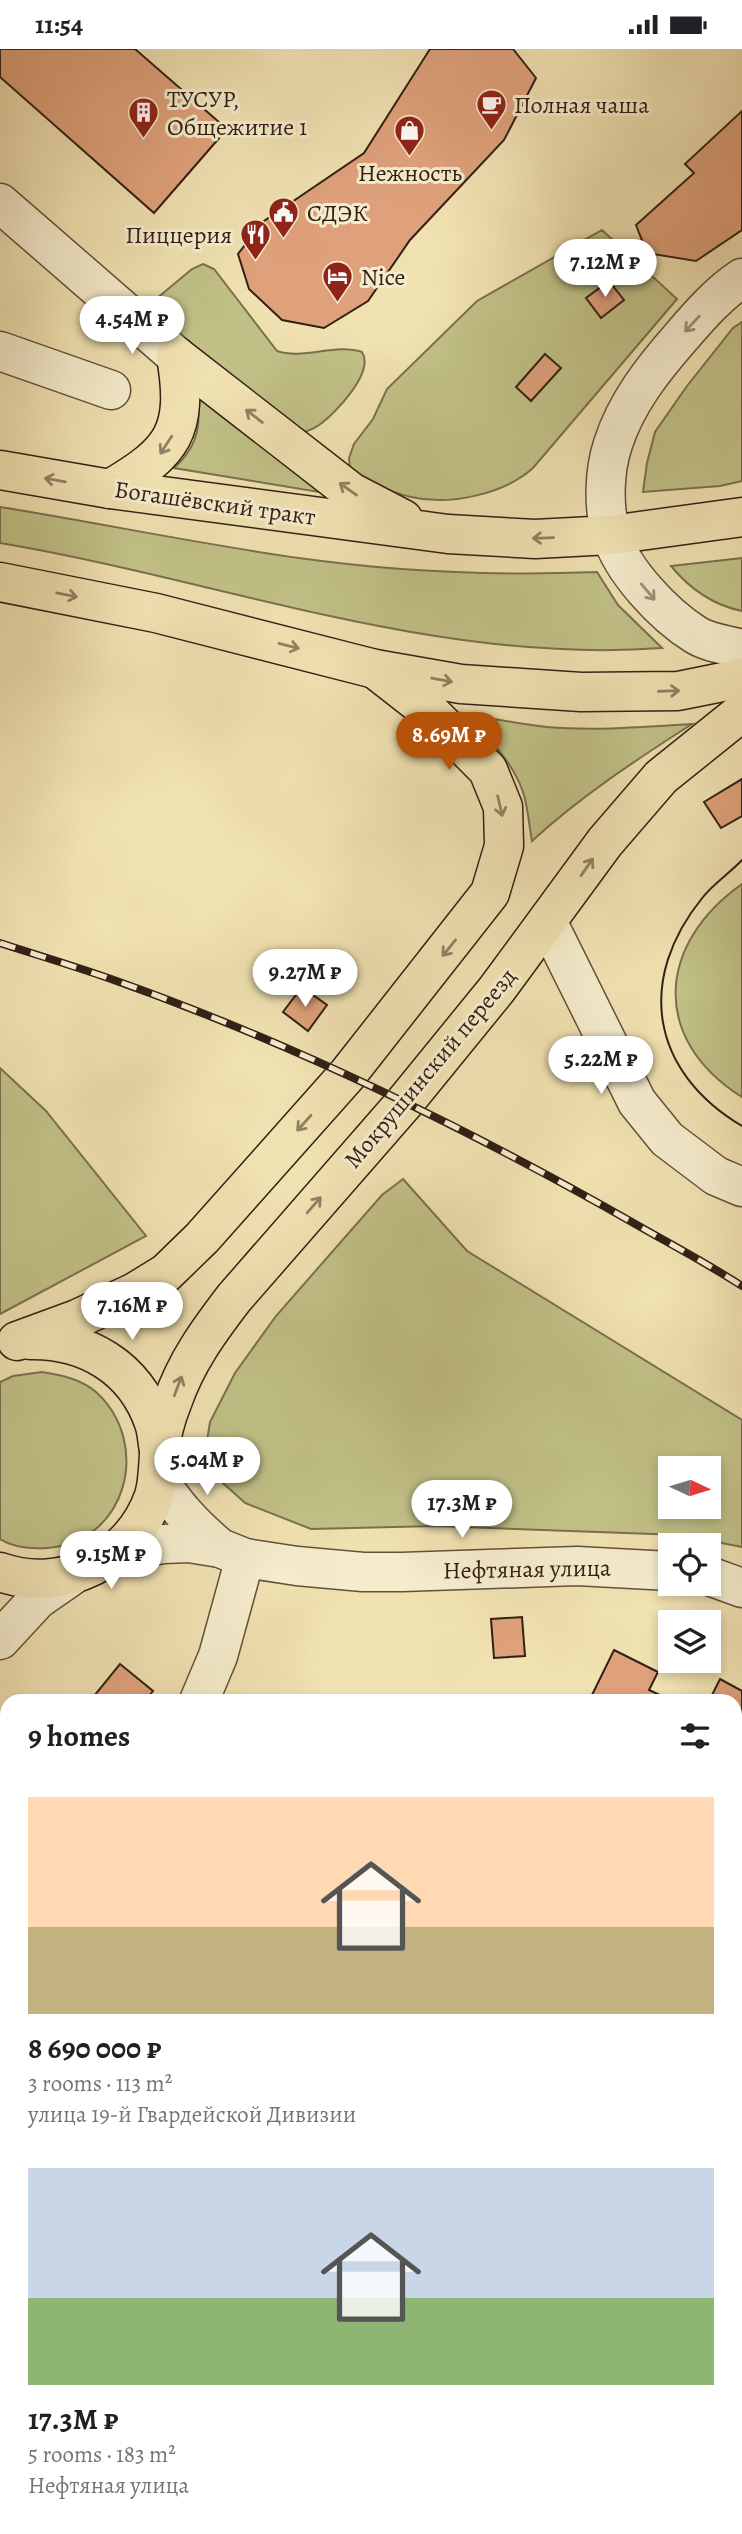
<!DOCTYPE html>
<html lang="en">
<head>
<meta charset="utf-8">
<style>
  body { margin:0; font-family:Alegreya,serif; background:#f6f6f6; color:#202124; height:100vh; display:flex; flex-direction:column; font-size:26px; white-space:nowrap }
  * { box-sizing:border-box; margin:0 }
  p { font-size:23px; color:#757577 }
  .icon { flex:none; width:38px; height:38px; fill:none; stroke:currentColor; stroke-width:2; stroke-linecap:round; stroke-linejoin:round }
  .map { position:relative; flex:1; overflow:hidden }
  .sheet { position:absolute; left:0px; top:1645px; width:742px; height:840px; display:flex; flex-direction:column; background:#fff; border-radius:21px 21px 0 0; box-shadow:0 4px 10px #0003 }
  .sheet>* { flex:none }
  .needle { width:46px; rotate:94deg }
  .tools { position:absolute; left:658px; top:1407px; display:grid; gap:14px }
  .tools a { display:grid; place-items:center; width:63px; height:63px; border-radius:0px; background:#fff; box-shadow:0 4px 10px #0003; font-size:35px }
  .price { position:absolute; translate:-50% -60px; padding:0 16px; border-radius:24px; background:#fff; color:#222; font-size:23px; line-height:46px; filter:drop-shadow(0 2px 4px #0008) }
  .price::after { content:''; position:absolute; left:50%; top:42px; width:21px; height:16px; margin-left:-10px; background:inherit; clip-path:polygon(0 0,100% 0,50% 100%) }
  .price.selected { background:#b45309; color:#fff }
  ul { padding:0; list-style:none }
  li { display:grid; align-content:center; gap:14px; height:371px; padding:0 28px }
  li span { display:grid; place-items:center; height:217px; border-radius:0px; color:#555 }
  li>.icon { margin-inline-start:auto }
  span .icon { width:126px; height:126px; fill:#fffc; stroke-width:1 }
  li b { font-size:30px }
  h2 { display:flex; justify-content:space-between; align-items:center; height:84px; padding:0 28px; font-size:30px }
  .status { display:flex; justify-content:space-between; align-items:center; height:49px; padding:0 35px; background:#fff; direction:ltr }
  .status svg { height:19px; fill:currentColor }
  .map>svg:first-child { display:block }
</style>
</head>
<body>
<div class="status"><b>11:54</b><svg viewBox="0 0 49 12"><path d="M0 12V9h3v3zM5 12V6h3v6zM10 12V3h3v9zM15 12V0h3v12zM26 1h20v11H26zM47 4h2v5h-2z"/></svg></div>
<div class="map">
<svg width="742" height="2485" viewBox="0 0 742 2485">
  <rect width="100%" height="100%" fill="#f0e1b1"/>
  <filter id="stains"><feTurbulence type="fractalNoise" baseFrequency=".00286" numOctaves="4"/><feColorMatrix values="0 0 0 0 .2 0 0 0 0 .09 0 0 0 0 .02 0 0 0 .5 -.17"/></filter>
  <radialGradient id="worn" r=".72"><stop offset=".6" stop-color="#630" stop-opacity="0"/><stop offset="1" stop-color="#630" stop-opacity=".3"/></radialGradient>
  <g fill="#c1c187" stroke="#7a704e" stroke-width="2" fill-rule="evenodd">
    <path d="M602 181 677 250 533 419C504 445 450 457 411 448 392 444 373 434 355 427L350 419 349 409 354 395 373 370 387 340 477 252Z"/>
    <path d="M203 215 214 220 277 302C304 311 335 294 362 303 375 323 335 365 319 376 311 382 302 384 292 385L160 268 155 260 156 250 192 220Z"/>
    <path d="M742 273V432L720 437 643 443 647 414 655 383 687 337 733 279Z"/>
    <path d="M194 334 325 444 174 419C202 394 202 368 194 334Z"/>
    <path d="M0 458C100 474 199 495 299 509 398 523 498 527 597 523L618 556 662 599C436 616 220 531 0 494Z"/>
    <path d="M742 509V562C713 556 689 539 671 517Z"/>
    <path d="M462 664C490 669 518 675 547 678 595 682 643 678 692 675 636 711 581 747 532 792 529 776 528 758 523 743 512 711 486 686 462 664Z"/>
    <path d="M742 835V1048C650 990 657 895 742 835Z"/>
    <path d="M0 1019 46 1062 146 1187 0 1265Z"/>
    <path d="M403 1130 467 1202 742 1371V1498L680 1486 436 1477 311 1480 245 1454 223 1434 209 1411 207 1392 210 1373 235 1324 276 1267 382 1146ZM670 1419H709V1458H670Z"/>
    <path d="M42 1323C61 1326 81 1330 96 1343 153 1395 126 1494 47 1499 31 1500 14 1499 0 1490V1333L13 1327Z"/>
  </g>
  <g fill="#dfa17b" stroke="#322015" stroke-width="2">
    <path d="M0 0H135L227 80 154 164 0 28Z"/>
    <path d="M430 0H513L536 29 504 91 410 191 368 252 324 279 282 271 249 240 238 205 264 172 364 104Z"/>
    <path d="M742 62V181L696 212 647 204 636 176 694 124 685 115Z"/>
    <path d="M609 232 624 251 601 269 586 249Z"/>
    <path d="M545 305 561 319 531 352 516 338Z"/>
    <path d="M742 730V767L721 779 704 753Z"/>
    <path d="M302 938 327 956 308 982 283 963Z"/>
    <path d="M522 1568 525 1607 494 1609 491 1570Z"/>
    <path d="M614 1601 658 1623 649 1641 673 1652H594L590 1650Z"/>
    <path d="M120 1615 153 1642 145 1652H90Z"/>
    <path d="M720 1630 742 1642V1681L735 1696V1652H709Z"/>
    <path d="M7 1656V1748L0 1757V1668Z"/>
    <path d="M7 1752V1819L0 1827V1760Z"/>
    <path d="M742 2060V2085L735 2081V2073Z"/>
    <path d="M7 2289V2380L0 2375V2299Z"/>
    <path d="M312 2478H396L402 2483 406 2478H501L496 2485H306Z"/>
  </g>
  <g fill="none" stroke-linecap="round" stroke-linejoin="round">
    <defs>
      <g id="minor">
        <path d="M0 154 176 307"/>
        <path d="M742 229C719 244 699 267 681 288 653 320 626 354 613 395 604 422 603 458 611 485 622 522 664 566 696 586 709 594 728 596 742 600"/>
        <path d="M0 302 111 341"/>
        <path d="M548 874 637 1053 667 1090 716 1127 742 1138"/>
        <path d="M158 1429C175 1457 194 1477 220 1499"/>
        <path d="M117 1503 163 1495 189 1494 220 1499 245 1509 297 1517 363 1523H402L577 1517 670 1522"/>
        <path d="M709 1527 742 1539"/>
        <path d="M0 1591 37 1551 73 1526"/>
        <path d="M199 1652 218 1607 245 1509"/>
        <path d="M735 1829 742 1833"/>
        <path d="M0 1925 7 1914"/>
        <path d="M735 1979 742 1972"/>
        <path d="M735 2335 742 2295"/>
        <path d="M253 2485 256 2478"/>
        <path d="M726 2485 727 2478"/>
      </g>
      <g id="major">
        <path d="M176 307 351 443 403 470"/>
        <path d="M0 421 110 440 448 485 535 490 611 486 742 468"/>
        <path d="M110 440C173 403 189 383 176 307"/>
        <path d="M0 533 156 564 375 620 461 635 581 643 678 642 742 629"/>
        <path d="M30 1291C86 1290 135 1318 154 1374 157 1382 157 1392 159 1401"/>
        <path d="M17 1292 77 1270 135 1243 166 1224 202 1189 347 1026 490 844 504 797 503 758 488 721 430 663 375 620"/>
        <path d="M0 1523C63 1545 132 1511 154 1447 158 1433 158 1420 159 1405 161 1389 166 1369 172 1354 186 1313 208 1283 234 1249L405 1053 497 940 605 793 661 728 742 663"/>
      </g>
    </defs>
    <use href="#minor" stroke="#62503c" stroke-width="41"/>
    <use href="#major" stroke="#322015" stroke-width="41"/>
    <use href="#minor" stroke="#f5eccc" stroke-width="38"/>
    <use href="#major" stroke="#f0e1b1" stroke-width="38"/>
    <path stroke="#322015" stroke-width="2" d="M742 811C730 824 714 834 703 848 636 930 650 1022 742 1077"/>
    <defs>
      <path id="rail" d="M0 894C37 906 74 917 111 930 293 994 469 1080 637 1176 672 1196 708 1215 742 1237"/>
    </defs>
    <use href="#rail" stroke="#322015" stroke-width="8"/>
    <use href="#rail" stroke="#f5eccc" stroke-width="5" stroke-dasharray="16" stroke-linecap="butt"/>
  </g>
  <defs><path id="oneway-shaft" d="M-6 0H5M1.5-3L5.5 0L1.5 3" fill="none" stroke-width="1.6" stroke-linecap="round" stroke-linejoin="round" transform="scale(1.75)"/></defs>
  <g stroke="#9d907a">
    <use href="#oneway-shaft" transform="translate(692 275) rotate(133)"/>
    <use href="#oneway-shaft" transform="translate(648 543) rotate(50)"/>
  </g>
  <g stroke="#918063">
    <use href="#oneway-shaft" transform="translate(254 367) rotate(-142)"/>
    <use href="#oneway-shaft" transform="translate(166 396) rotate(123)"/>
    <use href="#oneway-shaft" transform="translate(55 431) rotate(-170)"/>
    <use href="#oneway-shaft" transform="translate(348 440) rotate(-145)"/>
    <use href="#oneway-shaft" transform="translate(543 489) rotate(178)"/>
    <use href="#oneway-shaft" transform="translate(67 546) rotate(11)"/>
    <use href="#oneway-shaft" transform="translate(289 597) rotate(14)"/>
    <use href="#oneway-shaft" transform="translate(442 631) rotate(10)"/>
    <use href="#oneway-shaft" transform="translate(669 642) rotate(-2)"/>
    <use href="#oneway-shaft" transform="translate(500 757) rotate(77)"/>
    <use href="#oneway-shaft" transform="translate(587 818) rotate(-55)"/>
    <use href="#oneway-shaft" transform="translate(449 899) rotate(129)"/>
    <use href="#oneway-shaft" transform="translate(304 1074) rotate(132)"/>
    <use href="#oneway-shaft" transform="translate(314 1156) rotate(-49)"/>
    <use href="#oneway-shaft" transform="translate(178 1337) rotate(-69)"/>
  </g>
  <defs>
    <symbol id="cafe-pin" viewBox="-11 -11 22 30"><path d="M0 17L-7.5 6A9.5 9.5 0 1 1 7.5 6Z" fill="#8f2418" stroke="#f5eccc"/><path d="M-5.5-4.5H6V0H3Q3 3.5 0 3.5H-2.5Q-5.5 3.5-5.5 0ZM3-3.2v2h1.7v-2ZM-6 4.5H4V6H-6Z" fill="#fff"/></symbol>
    <symbol id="building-pin" viewBox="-11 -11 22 30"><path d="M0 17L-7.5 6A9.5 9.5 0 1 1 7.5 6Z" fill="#8f2418" stroke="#f5eccc"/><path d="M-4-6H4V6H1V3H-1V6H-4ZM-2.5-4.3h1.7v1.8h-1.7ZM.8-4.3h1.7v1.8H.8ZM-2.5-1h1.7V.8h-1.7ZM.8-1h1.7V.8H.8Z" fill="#fff"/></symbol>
    <symbol id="shop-pin" viewBox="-11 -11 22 30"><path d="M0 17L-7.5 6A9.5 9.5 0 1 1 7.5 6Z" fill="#8f2418" stroke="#f5eccc"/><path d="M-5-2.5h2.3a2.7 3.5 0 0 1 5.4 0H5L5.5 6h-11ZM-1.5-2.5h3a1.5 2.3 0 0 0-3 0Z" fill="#fff"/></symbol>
    <symbol id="civic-pin" viewBox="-11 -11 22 30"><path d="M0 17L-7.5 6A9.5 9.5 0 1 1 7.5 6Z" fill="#8f2418" stroke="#f5eccc"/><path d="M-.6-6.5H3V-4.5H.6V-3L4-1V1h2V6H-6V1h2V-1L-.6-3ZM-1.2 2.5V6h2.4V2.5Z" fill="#fff"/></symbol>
    <symbol id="restaurant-pin" viewBox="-11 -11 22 30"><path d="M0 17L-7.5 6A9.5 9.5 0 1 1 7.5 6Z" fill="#8f2418" stroke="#f5eccc"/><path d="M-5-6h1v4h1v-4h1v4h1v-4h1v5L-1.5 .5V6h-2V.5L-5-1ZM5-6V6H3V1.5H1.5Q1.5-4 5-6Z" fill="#fff"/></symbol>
    <symbol id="hotel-pin" viewBox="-11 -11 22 30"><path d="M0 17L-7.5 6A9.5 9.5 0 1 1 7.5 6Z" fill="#8f2418" stroke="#f5eccc"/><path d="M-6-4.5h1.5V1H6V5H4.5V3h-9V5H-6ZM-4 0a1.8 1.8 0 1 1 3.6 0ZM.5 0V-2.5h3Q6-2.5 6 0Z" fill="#fff"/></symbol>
  </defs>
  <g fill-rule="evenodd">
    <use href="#cafe-pin" x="474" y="38" width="35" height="47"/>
    <use href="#building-pin" x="126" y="46" width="35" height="47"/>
    <use href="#shop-pin" x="392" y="64" width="35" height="47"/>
    <use href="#civic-pin" x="266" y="146" width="35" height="47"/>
    <use href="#restaurant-pin" x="238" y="168" width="35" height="47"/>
    <use href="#hotel-pin" x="320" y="210" width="35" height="47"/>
  </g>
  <g text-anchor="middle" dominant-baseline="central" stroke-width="6" stroke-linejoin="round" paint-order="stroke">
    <g font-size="24" fill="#322015" stroke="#f5eccc" text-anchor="start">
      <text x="167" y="50">ТУСУР,<tspan x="167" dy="28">Общежитие 1</tspan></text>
      <text x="514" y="56">Полная чаша</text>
      <text x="410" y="124" text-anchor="middle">Нежность</text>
      <text x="307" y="164">СДЭК</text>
      <text x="232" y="186" text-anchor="end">Пиццерия</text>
      <text x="361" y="228">Nice</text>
    </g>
    <g font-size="24" fill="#322015" stroke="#f5eccc">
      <text transform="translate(215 454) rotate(8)">Богашёвский тракт</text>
      <text transform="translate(430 1019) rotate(-50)">Мокрушинский переезд</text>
      <text transform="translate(527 1520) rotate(-1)">Нефтяная улица</text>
    </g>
  </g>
  <rect width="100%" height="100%" filter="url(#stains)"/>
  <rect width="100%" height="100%" fill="url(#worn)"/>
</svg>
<div class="tools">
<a><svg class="needle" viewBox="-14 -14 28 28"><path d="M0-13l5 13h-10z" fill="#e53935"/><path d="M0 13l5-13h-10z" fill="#757577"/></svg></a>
<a><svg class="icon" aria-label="locate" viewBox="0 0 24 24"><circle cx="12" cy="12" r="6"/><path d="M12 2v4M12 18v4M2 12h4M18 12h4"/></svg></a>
<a><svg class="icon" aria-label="layers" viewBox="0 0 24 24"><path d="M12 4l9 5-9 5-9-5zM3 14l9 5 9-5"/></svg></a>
</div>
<b class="price" style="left:605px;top:250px">7.12M ₽</b>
<b class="price" style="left:132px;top:307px">4.54M ₽</b>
<b class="price selected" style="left:449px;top:723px">8.69M ₽</b>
<b class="price" style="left:305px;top:960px">9.27M ₽</b>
<b class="price" style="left:601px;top:1047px">5.22M ₽</b>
<b class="price" style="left:132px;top:1293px">7.16M ₽</b>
<b class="price" style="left:207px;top:1448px">5.04M ₽</b>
<b class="price" style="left:462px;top:1491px">17.3M ₽</b>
<b class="price" style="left:111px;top:1542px">9.15M ₽</b>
<section class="sheet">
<h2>9 homes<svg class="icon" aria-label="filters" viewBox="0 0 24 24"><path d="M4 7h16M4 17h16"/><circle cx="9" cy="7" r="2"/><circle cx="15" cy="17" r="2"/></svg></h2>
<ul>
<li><span style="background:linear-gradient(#ffd9b3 60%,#c2b280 0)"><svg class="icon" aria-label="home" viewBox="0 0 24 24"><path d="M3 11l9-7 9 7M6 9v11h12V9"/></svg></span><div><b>8 690 000 ₽</b><p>3 rooms · 113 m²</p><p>улица 19-й Гвардейской Дивизии</p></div></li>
<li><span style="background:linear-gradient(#c9d6e8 60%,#8fb573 0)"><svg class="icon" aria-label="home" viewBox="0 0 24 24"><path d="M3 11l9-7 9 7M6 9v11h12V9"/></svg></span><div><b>17.3M ₽</b><p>5 rooms · 183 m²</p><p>Нефтяная улица</p></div></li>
</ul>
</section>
</div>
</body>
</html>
